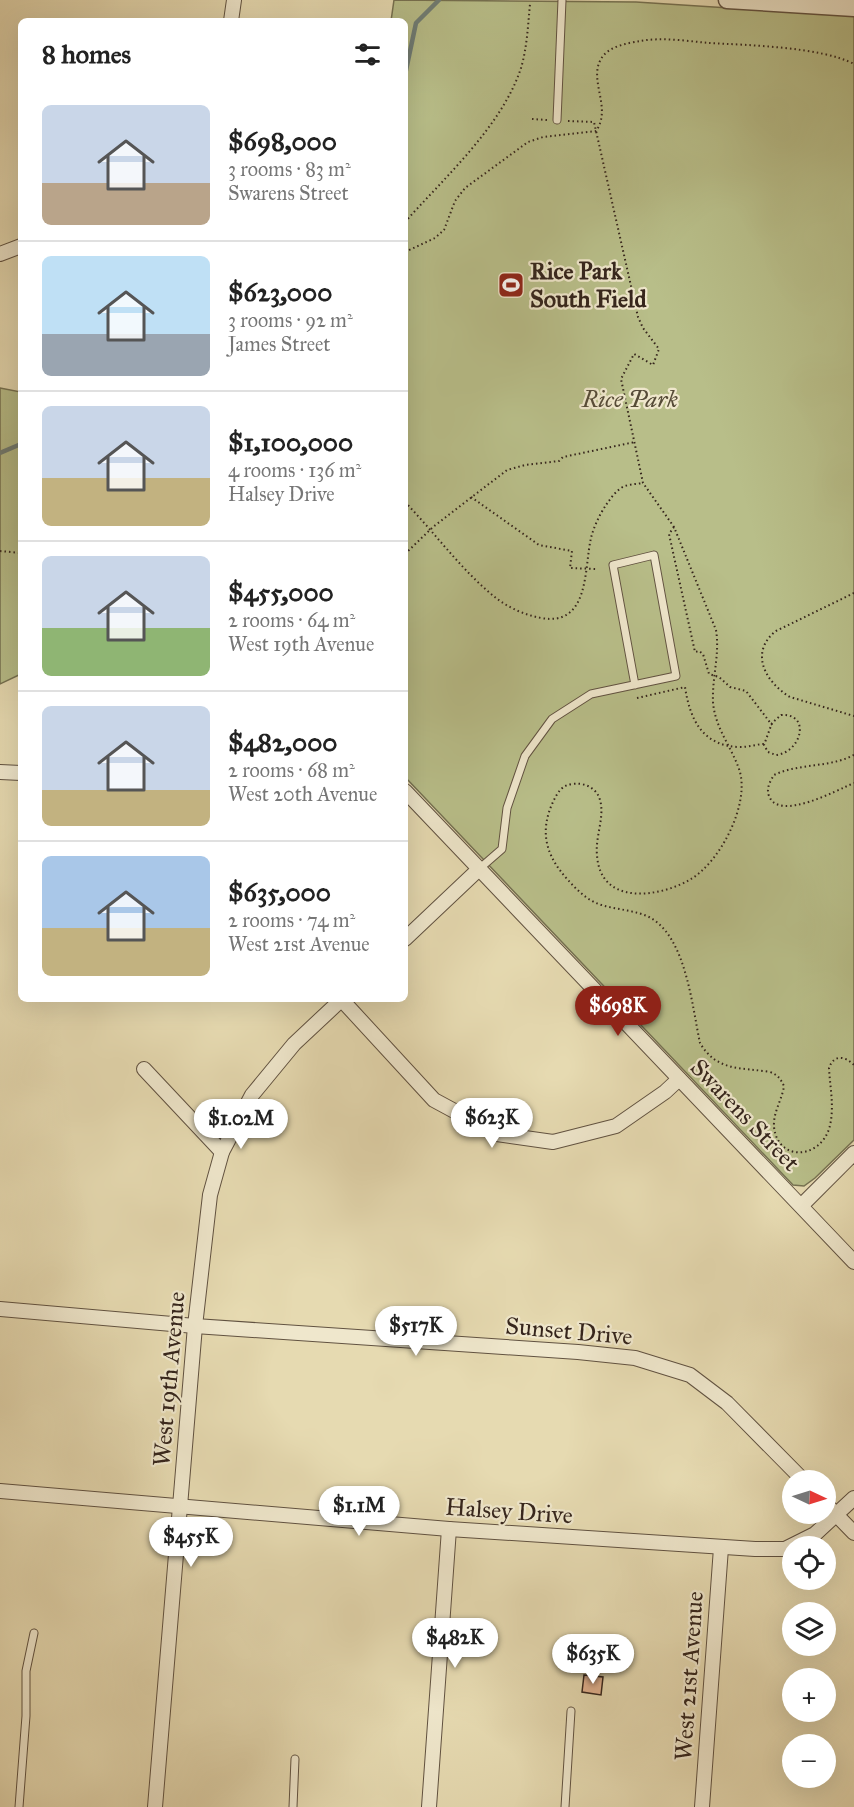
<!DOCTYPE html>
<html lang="en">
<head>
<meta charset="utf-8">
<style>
  body { margin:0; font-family:"IM FELL Great Primer",serif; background:#f6f6f6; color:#222; height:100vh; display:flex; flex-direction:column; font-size:22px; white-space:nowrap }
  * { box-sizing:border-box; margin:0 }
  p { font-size:20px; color:#767676 }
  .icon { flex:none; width:33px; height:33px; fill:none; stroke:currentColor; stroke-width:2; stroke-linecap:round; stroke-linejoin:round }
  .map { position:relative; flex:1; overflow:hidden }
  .side { position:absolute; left:18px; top:18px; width:390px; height:984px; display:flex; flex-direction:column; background:#fff; border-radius:9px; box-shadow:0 6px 24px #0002 }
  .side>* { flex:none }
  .needle { width:39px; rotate:94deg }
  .tools { position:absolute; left:782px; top:1470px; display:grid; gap:12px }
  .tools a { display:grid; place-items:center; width:54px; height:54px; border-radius:50%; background:#fff; box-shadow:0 6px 24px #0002; font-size:30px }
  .price { position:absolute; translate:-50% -51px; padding:0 14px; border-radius:21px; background:#fff; color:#222; font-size:20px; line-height:39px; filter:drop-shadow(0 2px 3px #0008) }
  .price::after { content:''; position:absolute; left:50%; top:36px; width:18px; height:14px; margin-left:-9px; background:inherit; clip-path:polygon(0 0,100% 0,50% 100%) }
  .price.on { background:#8f2418; color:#fff }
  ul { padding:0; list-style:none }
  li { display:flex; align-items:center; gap:18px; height:150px; padding:0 24px }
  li+li { border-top:2px solid #e0e0e0 }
  li span { display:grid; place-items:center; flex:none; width:168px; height:120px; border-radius:9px; color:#555 }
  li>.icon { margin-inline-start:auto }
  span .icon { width:72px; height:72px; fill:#fffc; stroke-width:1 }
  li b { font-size:26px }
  h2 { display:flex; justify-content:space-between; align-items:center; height:72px; padding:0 24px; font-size:26px }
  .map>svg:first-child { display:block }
</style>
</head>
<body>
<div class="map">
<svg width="854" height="1807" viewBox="0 0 854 1807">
  <rect width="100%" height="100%" fill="#e6dab1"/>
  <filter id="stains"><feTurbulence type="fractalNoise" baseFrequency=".00333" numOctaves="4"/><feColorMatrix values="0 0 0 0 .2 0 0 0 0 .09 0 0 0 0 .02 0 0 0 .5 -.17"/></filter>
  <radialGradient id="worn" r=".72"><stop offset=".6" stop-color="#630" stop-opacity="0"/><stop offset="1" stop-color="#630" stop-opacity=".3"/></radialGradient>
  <g fill="#b8be89" stroke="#767252" stroke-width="1.5">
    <path d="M394 0 636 2 854 16V1140L815 1178 804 1186 793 1185 405 777V21H391Z"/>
    <path d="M0 388 21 392V674L0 684Z"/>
  </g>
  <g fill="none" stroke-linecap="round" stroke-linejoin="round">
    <g stroke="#707e77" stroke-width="4.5">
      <path d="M405 75 416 23 439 0"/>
      <path d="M0 453 21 444"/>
    </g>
  </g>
  <path fill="#e4b391" stroke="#35251c" stroke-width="1.5" d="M584 1675 603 1677 601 1695 582 1692Z"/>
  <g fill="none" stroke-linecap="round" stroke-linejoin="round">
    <defs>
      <g id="service">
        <path d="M557 120 562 0"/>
        <path d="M479 869 502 849 507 808 525 756 552 719 591 694 676 676 654 555 613 565 635 685"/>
        <path d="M19 1807 26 1716V1671L34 1633"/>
        <path d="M293 1807 295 1759"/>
        <path d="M565 1807 571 1711"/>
      </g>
      <g id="minor">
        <path d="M231 21 234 0"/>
        <path d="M0 254 21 246"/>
        <path d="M0 772 21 773"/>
        <path d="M405 791 854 1262"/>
        <path d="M405 939 479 869"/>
        <path d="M341 999 434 1100 497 1134 553 1142 616 1126 665 1092 679 1079"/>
        <path d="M144 1069 222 1152"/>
        <path d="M802 1205 854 1153"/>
        <path d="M0 1309 195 1326 578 1352 635 1358 690 1375 727 1403 803 1480"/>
        <path d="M0 1491 449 1529 755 1549H785L815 1534 854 1498"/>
        <path d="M825 1503 854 1533"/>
        <path d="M155 1807 195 1326 210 1195 222 1152 252 1095 294 1044 342 999"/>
        <path d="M429 1807 449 1529"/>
        <path d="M702 1807 721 1548"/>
      </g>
      <path id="tertiary" d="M727 0 854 8"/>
    </defs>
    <use href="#service" stroke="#615241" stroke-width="9"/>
    <use href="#minor" stroke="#615241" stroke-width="16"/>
    <use href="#tertiary" stroke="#615241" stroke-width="19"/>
    <g stroke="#35251c" stroke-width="2" stroke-dasharray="1.5 3" stroke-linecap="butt">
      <path d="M532 119 547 120"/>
      <path d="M568 121 594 122 638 317 643 328 659 349 653 365 634 354 621 379 643 483 674 527 716 630C720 654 712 677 713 702 715 728 731 746 739 769 751 803 720 862 691 879 659 898 600 906 597 855 595 837 605 817 600 800 597 788 584 782 572 784 562 785 557 793 553 802 539 832 546 856 568 880 576 889 585 898 596 903 613 910 632 909 649 917 686 936 692 1006 700 1043 717 1072 741 1067 770 1072 778 1075 780 1078 784 1086 782 1100 773 1112 774 1127 778 1162 819 1159 829 1129 835 1109 830 1088 829 1068 834 1054 845 1056 854 1065"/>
      <path d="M405 222C445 177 502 126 521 68 527 48 528 25 530 4"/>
      <path d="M405 252 435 238 444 230 455 201 465 188 528 142 543 137 596 131C613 107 586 78 603 56 611 46 628 43 640 41 662 37 687 41 709 43 747 45 822 47 854 64"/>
      <path d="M471 497 539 545 572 551 570 568 596 569"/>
      <path d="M405 502C435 533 462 571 496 598 509 608 525 615 541 618 590 627 584 568 591 538 594 526 600 514 606 505 611 498 617 489 625 486 631 484 637 484 643 483"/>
      <path d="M674 527 669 534 695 652 699 651 703 654 709 674 719 677 730 687 746 691 772 725"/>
      <path d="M0 551 21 553"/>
      <path d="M405 554 433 527 507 470 525 465 559 461 563 457 635 442"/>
      <path d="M854 593 776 631C749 652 765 682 790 697L854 716"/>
      <path d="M637 698 685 687C690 720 703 747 741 747 749 747 757 744 765 744"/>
      <path d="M781 715C811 713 802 752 776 755L768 752 764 745 772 723Z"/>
      <path d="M854 755C829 768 799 763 774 775 770 781 766 789 769 796 779 822 837 790 854 783"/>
    </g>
    <use href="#service" stroke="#efe7cc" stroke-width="7"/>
    <use href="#minor" stroke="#efe7cc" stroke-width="14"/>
    <use href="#tertiary" stroke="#efe7cc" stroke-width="16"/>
  </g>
  <defs>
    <symbol id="stadium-square" viewBox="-11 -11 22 22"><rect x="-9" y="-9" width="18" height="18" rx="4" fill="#8f2418" stroke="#efe7cc"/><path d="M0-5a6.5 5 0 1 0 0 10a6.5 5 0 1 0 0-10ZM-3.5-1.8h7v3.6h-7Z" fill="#fff"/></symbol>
  </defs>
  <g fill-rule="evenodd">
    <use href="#stadium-square" x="496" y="270" width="30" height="30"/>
  </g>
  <g text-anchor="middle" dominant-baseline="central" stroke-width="4.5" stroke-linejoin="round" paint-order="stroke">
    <g font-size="24" font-weight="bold" fill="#35251c" stroke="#efe7cc" text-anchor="start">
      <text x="530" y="271">Rice Park<tspan x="530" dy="28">South Field</tspan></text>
    </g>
    <g font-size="24" font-style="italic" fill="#564b37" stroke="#efe7cc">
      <text x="630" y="399">Rice Park</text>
    </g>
    <g font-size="24" fill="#35251c" stroke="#efe7cc">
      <text transform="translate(745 1115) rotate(46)">Swarens Street</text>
      <text transform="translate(569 1331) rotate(5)">Sunset Drive</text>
      <text transform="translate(169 1379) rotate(-85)">West 19th Avenue</text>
      <text transform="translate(509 1511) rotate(4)">Halsey Drive</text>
      <text transform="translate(689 1676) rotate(-86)">West 21st Avenue</text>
    </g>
  </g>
  <rect width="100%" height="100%" filter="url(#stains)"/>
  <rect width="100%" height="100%" fill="url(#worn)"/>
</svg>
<div class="tools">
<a><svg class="needle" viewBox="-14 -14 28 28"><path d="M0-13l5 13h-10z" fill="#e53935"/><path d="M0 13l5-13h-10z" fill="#767676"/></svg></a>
<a><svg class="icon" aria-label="locate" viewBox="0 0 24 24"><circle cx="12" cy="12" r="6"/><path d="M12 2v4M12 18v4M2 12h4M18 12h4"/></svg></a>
<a><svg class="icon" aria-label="layers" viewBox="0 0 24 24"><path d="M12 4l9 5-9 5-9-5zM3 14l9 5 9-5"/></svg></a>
<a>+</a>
<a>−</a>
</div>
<b class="price on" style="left:618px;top:1037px">$698K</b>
<b class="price" style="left:492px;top:1149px">$623K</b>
<b class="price" style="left:241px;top:1150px">$1.02M</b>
<b class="price" style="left:416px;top:1357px">$517K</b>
<b class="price" style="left:359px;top:1537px">$1.1M</b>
<b class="price" style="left:191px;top:1568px">$455K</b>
<b class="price" style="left:455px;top:1669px">$482K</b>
<b class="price" style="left:593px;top:1685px">$635K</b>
<section class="side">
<h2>8 homes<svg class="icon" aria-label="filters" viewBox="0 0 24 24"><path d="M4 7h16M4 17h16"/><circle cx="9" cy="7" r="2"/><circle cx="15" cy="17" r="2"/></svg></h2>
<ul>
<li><span style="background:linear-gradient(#c9d6e8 65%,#b9a48a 0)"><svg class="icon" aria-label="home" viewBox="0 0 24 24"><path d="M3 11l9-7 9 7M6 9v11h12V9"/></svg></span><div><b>$698,000</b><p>3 rooms · 83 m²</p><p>Swarens Street</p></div></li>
<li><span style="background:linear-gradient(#bfe0f5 65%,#9aa5b1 0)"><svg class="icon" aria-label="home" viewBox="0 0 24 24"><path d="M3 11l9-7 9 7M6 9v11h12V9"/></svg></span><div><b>$623,000</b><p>3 rooms · 92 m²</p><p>James Street</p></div></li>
<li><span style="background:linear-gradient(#c9d6e8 60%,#c2b280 0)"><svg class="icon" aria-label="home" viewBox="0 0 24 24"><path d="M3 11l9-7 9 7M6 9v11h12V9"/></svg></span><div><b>$1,100,000</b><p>4 rooms · 136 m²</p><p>Halsey Drive</p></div></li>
<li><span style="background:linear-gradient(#c9d6e8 60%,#8fb573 0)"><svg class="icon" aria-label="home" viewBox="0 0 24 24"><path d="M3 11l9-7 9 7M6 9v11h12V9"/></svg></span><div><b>$455,000</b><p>2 rooms · 64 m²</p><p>West 19th Avenue</p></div></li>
<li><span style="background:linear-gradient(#c9d6e8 70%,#c2b280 0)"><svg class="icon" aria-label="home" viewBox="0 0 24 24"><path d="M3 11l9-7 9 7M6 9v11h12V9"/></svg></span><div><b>$482,000</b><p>2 rooms · 68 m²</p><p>West 20th Avenue</p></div></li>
<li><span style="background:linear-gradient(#a9c7e8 60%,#c2b280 0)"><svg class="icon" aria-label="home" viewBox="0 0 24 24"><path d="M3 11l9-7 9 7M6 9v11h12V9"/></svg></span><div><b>$635,000</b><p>2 rooms · 74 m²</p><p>West 21st Avenue</p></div></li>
</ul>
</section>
</div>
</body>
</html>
